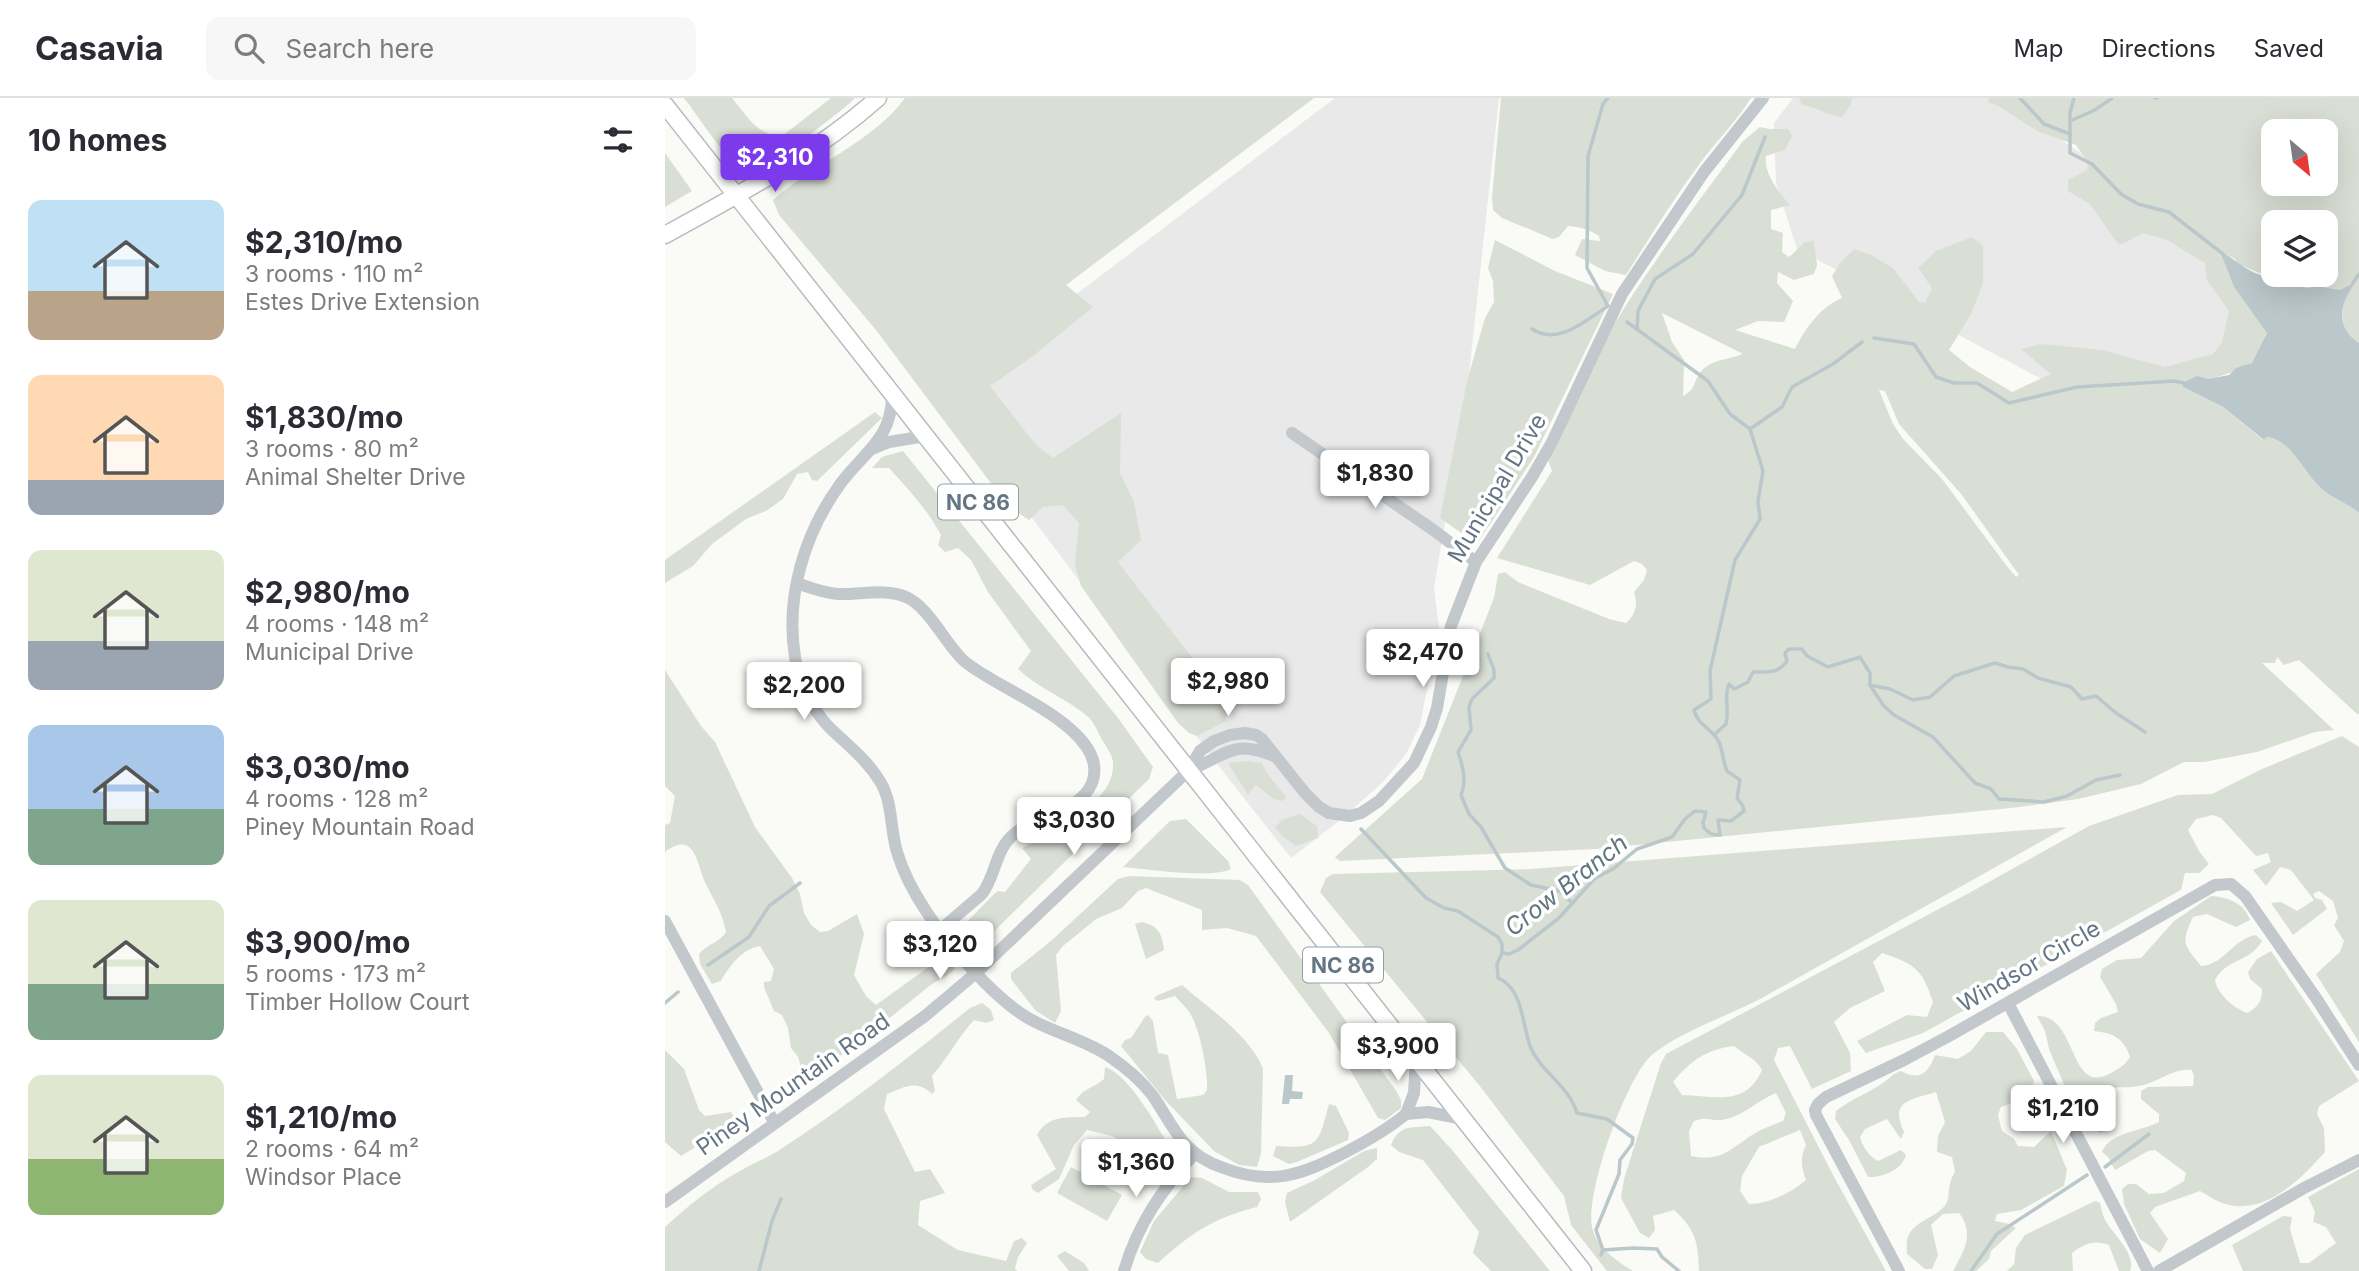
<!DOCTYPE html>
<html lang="en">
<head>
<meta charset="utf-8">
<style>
  body { margin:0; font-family:Inter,sans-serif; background:#f7f7f7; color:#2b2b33; height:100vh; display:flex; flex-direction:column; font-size:26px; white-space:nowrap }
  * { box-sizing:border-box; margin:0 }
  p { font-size:23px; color:#7c7c81 }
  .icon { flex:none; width:38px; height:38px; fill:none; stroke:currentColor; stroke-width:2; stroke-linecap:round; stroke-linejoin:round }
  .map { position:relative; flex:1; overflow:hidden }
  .drawer { display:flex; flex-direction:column; background:#fff; width:665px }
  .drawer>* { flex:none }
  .needle { width:46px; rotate:151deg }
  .controls { position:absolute; left:1596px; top:21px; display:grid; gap:14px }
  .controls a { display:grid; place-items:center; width:77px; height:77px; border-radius:14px; background:#fff; box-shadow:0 7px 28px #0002; font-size:35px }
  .price { position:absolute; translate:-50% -60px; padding:0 16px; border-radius:7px; background:#fff; color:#222; font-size:23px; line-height:46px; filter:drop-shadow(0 2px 4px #0008) }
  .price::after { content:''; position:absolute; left:50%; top:42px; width:21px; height:16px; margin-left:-10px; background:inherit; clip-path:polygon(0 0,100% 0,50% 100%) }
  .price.current { background:#7c3aed; color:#fff }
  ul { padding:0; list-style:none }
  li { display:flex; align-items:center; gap:21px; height:175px; padding:0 28px }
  li span { display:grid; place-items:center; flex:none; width:196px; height:140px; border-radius:14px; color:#555 }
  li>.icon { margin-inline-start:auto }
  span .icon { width:84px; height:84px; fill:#fffc; stroke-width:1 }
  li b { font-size:30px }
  h2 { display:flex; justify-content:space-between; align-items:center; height:84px; padding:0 28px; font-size:30px }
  header { display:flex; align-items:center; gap:42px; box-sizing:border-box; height:98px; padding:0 35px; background:#fff; border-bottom:2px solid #e1e1e2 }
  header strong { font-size:33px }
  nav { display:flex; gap:38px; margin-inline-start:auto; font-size:24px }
  .search { width:490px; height:63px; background:#f7f7f7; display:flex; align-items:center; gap:18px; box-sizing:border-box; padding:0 24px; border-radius:14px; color:#7c7c81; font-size:26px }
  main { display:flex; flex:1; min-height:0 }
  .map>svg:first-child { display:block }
</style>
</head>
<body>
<header>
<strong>Casavia</strong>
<div class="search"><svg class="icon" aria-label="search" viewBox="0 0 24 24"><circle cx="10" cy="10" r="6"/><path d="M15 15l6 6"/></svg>Search here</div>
<nav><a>Map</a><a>Directions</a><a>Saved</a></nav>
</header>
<main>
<section class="drawer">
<h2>10 homes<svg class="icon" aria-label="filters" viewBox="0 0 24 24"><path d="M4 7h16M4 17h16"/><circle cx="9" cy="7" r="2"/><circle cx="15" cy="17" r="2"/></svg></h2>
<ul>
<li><span style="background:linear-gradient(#bfe0f5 65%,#b9a48a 0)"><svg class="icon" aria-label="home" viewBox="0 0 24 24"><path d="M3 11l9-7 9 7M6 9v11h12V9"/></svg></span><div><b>$2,310/mo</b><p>3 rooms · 110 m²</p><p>Estes Drive Extension</p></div></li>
<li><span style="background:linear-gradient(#ffd9b3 75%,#9aa5b1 0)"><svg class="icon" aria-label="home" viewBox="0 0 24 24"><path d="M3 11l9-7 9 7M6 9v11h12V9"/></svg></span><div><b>$1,830/mo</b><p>3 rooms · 80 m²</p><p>Animal Shelter Drive</p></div></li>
<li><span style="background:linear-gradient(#dfe7d0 65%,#9aa5b1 0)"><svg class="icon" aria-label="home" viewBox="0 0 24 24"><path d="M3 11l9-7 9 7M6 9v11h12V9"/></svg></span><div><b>$2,980/mo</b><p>4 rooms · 148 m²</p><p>Municipal Drive</p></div></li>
<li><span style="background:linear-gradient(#a9c7e8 60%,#7fa58c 0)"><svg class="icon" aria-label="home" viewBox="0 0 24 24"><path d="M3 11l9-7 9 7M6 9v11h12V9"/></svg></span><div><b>$3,030/mo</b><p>4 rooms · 128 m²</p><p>Piney Mountain Road</p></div></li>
<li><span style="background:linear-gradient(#dfe7d0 60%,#7fa58c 0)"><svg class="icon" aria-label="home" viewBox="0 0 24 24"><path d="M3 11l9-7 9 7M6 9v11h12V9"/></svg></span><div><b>$3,900/mo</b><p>5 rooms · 173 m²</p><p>Timber Hollow Court</p></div></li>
<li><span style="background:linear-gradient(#dfe7d0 60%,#8fb573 0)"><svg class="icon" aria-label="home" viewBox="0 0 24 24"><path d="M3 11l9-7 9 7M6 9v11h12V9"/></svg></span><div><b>$1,210/mo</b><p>2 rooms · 64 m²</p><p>Windsor Place</p></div></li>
</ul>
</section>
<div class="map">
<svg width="1694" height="1173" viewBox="0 0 1694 1173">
  <rect width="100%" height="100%" fill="#fafaf7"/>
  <g fill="#e8e9e8">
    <path d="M670 0H834L802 294 769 490 774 530 755 627 741 656 719 683 679 719 626 760 553 667 276 299Z"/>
    <path d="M1128 0H1393L1374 26 1555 153 1593 253 1412 300 1132 151 1111 85 1109 25Z"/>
  </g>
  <g fill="#dadfd6" fill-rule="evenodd">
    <path d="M19 0H67C82 18 91 36 116 39L166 0H190C178 13 104 69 89 70 86 71 76 69 73 67 59 59 31 15 19 0Z"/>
    <path d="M240 0H649L401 187 428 209 368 258 325 288 370 346 388 360 456 315 455 375 469 404 476 442 453 464 563 606 561 623 532 638 524 635 513 625 416 488 410 466 414 425 398 407 378 409 364 422 343 408 211 232 114 117 108 102C148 66 209 43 240 0Z"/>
    <path d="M836 0H1086C1072 23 1052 42 1036 64 1009 100 985 139 961 177L940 173 910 157 917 141 935 143 934 138C923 131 915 129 903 128L894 139 888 141 837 120 828 112 827 99Z"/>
    <path d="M1134 0H1187L1186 6 1177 19C1161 18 1152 8 1137 7Z"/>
    <path d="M1324 0H1694V245C1669 227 1676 208 1688 185L1675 192 1653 188 1641 190 1633 186 1627 177H1661V124H1608V176L1604 179 1573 166 1570 161 1556 154 1569 189 1602 234C1598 243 1596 253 1591 261 1587 267 1553 280 1544 281 1529 281 1534 277 1517 285L1518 289 1558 309 1598 342 1602 339C1627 342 1639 376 1657 391 1668 401 1683 405 1694 415V616H1692L1634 562 1619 567 1612 559 1610 565H1597L1669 632 1650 634 1592 654 1539 664H1519L1476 686 1413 701 1346 710 931 751 675 763 670 759 757 681 829 500 833 476 840 474 853 484 944 521 961 525C971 516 973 507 969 494L979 482 982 472 977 466 969 463 925 487 832 460 887 373 883 362C900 325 915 285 935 250 977 177 1028 111 1078 43L1095 29 1104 31H1123L1127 38 1120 52 1101 58C1099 77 1114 94 1125 107L1106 112V131L1118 135 1117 154 1124 159 1140 144 1149 143 1152 167 1149 176 1129 182 1113 174 1112 185 1128 203 1119 224 1093 223 1070 232 1130 251C1140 231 1155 209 1177 200L1167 178 1175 165 1189 151 1206 157 1228 170 1254 204 1260 205 1267 190 1253 170 1271 153 1307 139 1318 148V185L1306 216 1284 252 1305 269 1347 294 1386 276 1356 251 1376 246 1437 252 1500 269 1548 256 1557 244 1564 213 1542 182 1540 165 1502 142 1477 135 1460 145 1453 146 1425 106 1403 93V82L1422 72 1423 65 1411 47 1372 33 1335 9 1323 4ZM1608 33H1661V86H1608ZM997 215 1078 256C1063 262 1045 261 1035 275 1027 286 1032 290 1018 298L1019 262 1007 244ZM1214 292 1220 293 1234 326 1297 397 1354 477 1351 479 1341 467 1277 381 1238 341 1228 326Z"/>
    <path d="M0 55 27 93 0 109Z"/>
    <path d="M830 142 890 173 948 196 869 359 812 446 775 420 802 283 820 220 829 204 828 183 823 170Z"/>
    <path d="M210 314 217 320 152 383 147 382 143 374 132 376 118 401 101 413 81 421 47 446 28 468 0 485V462Z"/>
    <path d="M238 353 453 620 488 669 484 681 310 852 300 846 292 834 329 796 333 793 340 794 366 761 357 750 408 727 403 722C424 709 450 692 448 664 447 656 440 647 436 640 432 632 428 622 421 617 400 600 373 590 353 571L366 553 323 494 306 462 293 450 280 454 273 447 276 437C263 412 243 391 224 370H207L217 359Z"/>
    <path d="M0 572 36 628 50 644 90 729 127 780 135 796 139 815 146 827 155 834 163 833 192 816 199 836 189 877 201 898 211 907 279 858 285 859 290 871C282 879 272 882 263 889 217 927 170 963 121 997L119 995 136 980V969L133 959 126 950 123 930 117 917 109 913 99 889V884L106 883 109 871 95 848C77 851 65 867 56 883L47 886 35 866 34 856C42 846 54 845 61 834 57 813 49 803 40 784 32 767 30 731 0 754V727L5 725 10 698 0 688Z"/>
    <path d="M1677 638 1694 649V944L1651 876 1675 854 1679 843 1669 827 1673 820 1668 803 1654 793 1648 796 1650 800 1657 802 1662 811 1628 837 1606 805 1616 804 1632 813 1649 802 1626 772 1615 769 1601 788 1588 772 1606 764 1603 755 1591 758 1556 720 1548 717 1531 721 1523 732 1534 753 1544 766 1534 775H1520L1516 792 1258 935 1201 955 1192 943 1242 917 1262 919 1268 904C1257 870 1249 866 1217 855L1208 864 1220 893 1185 910 1169 924 1185 955 1186 973 1147 991 1125 948 1113 950 1109 962 1168 1077 1221 1173H1034C1033 1144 1031 1132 1009 1112L988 1118 990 1132 984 1140 975 1135 956 1100 959 1081 996 965 1001 956 1304 795 1424 728 1513 697 1547 696 1597 671ZM1069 948C1079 957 1091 960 1097 972 1081 1009 1050 998 1017 997L1008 984C1025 963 1042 951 1069 948ZM1111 995 1121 1015 1118 1023C1108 1027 1096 1031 1087 1037 1064 1052 1056 1064 1026 1058L1024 1033 1029 1023C1043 1018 1044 1023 1056 1022 1076 1020 1093 1002 1111 995ZM1135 1032 1141 1047C1135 1060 1136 1069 1141 1082 1126 1095 1104 1106 1084 1106L1075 1093 1077 1078 1094 1049Z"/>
    <path d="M583 663 597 665 601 674 622 700 616 703C607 702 599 692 590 687L583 697 563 665Z"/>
    <path d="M635 716 652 728 653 740 631 748 617 738 610 729 617 722Z"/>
    <path d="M521 721 563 763 566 771C547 781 481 771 458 769L505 723Z"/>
    <path d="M1402 729C1300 786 1198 843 1097 900 1063 918 1017 933 988 956 962 976 917 1102 928 1133 934 1151 952 1163 968 1173H942L906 1127 899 1098 814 987 655 794 661 780 668 776 866 771Z"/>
    <path d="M464 778 575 782 583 787 732 994 736 1002V1010L720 1022 713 1020 664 935 591 838 562 830 537 832V812L481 790 473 793 457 810 431 821 398 848 391 857 396 913 390 925 370 912 346 881V875L387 842 453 781Z"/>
    <path d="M1546 798C1562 799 1580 805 1585 822L1571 829 1542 816 1528 819C1516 845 1518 846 1536 868 1559 867 1569 840 1591 837L1597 843C1582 867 1564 858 1550 882 1552 896 1569 910 1582 915 1592 911 1598 902 1597 891L1585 881 1583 874 1592 861 1606 853 1694 983 1654 1008 1652 1016 1659 1030 1660 1054C1636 1081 1603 1115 1564 1107 1554 1105 1544 1098 1535 1093L1490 1109 1485 1115 1503 1141 1495 1155 1475 1141 1459 1106 1457 1091 1463 1086H1471L1484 1096 1499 1095 1519 1083 1521 1075 1490 1052 1483 1053 1450 1072 1443 1059 1437 1054C1445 1034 1477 1033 1494 1024V1016L1476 1001V993L1483 989 1528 988 1529 979 1527 972C1509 969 1492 985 1474 988 1460 991 1443 987 1430 994L1437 1009 1442 1032 1435 1035 1416 1022 1408 1008 1384 951 1380 933 1372 918C1412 916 1404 997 1444 976 1453 971 1460 968 1465 959 1459 940 1448 935 1429 933L1430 925 1436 920 1453 914 1451 906 1435 879 1437 871 1452 862 1476 860 1509 823Z"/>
    <path d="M477 824C494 828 497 836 499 852L481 861 470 826Z"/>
    <path d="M517 887C543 910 586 938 598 971L596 1055 592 1069 574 1067 549 1053 500 1002 456 948 460 942 466 940 480 919 483 917 488 923 493 955 503 957 512 1001 538 997 542 992C543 972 535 932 525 915 521 909 515 904 510 898L493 903 489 901 491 898Z"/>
    <path d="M317 905 326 912 329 922 321 925 309 922C293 939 283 960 267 978L270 993 267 996C251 981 240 989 222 996L219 1011 250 1074 265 1071 280 1095 255 1103 253 1127 293 1152 341 1163 349 1143 357 1140 362 1145 353 1159 350 1170 352 1173H0V1129C23 1108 46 1089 73 1074 87 1066 102 1060 116 1051 182 1008 243 960 305 910Z"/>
    <path d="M1321 934H1338L1352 951 1369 983 1367 991 1385 1017 1387 1025H1379L1373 1020 1371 1004 1353 1003 1336 1009 1333 1017 1337 1033 1349 1041 1353 1048 1369 1049 1386 1033 1402 1072 1399 1088 1356 1112 1332 1116 1330 1123 1344 1126 1351 1130 1326 1153 1324 1161 1311 1173H1288C1299 1153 1310 1136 1294 1115L1278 1116 1266 1127 1273 1157 1267 1171H1260L1242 1156C1242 1151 1241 1143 1243 1139 1248 1123 1273 1119 1281 1106 1286 1097 1281 1088 1290 1074L1287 1059 1272 1054 1273 1038 1280 1024 1271 994C1245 1002 1224 1003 1239 1034L1236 1041 1222 1021 1200 1031 1195 1039C1198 1049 1203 1057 1213 1063L1236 1052 1241 1057C1237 1072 1217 1080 1203 1079L1184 1042 1170 1021 1171 1013C1186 1001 1206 994 1222 982 1227 978 1229 975 1236 973 1255 984 1264 974 1270 957L1293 961 1306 953Z"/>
    <path d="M0 952 19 971 34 1012 40 1018 66 1014 69 1019 68 1026 16 1058 0 1044Z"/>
    <path d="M440 969C465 977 494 1031 507 1054L499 1070 490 1072 486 1076 478 1067 475 1056 447 1038 422 1032 409 1047 394 1081 373 1095 368 1092 366 1087 391 1071 372 1037C382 1018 401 1019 420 1019L425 1014 411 1002C419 990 428 990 439 981Z"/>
    <path d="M664 1006 671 1008 684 1035 683 1042 632 1064 624 1066 608 1058 611 1048C655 1051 653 1046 664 1006Z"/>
    <path d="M765 1028 788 1053 885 1173H826L808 1155 814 1134 758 1062 734 1054 726 1047C734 1027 745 1030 765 1028Z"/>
    <path d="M712 1050V1061L703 1069 625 1124 620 1104 622 1095 650 1082 699 1053Z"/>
    <path d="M406 1069 457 1097 442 1123 392 1095Z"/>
    <path d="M1694 1071V1173H1578L1567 1147 1618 1118 1627 1119 1625 1131 1635 1165H1644L1671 1145 1661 1129 1648 1124 1650 1114 1643 1099Z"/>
    <path d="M526 1079 537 1080 564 1094H593L596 1101 592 1109C548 1120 526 1135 493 1165L481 1161 475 1154 489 1123Z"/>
    <path d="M1430 1103 1435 1105C1436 1111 1438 1117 1440 1122 1448 1136 1472 1157 1465 1173H1454L1444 1147C1429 1141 1419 1146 1407 1155L1408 1173H1342L1349 1166 1351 1150 1360 1137Z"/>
    <path d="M400 1153 419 1165 424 1173H404L392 1158Z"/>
  </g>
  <g fill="#bac7cb">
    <path d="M1555 153C1570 161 1582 174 1599 178 1607 180 1618 177 1627 177L1633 186 1641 190 1653 188 1675 192 1690 184C1675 207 1669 227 1694 245V415C1683 405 1668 401 1657 391 1639 376 1627 342 1602 339L1599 342 1558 309 1518 289 1517 285 1532 278 1543 281 1564 277 1571 270 1587 265 1602 235 1569 189Z"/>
    <path d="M620 977H628L627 993 638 994 637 1001H625L624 1006H617Z"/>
  </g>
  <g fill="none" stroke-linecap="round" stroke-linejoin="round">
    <g stroke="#bac7cb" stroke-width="3.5">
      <path d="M1355 0 1379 26 1405 36"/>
      <path d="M1409 0 1405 15V55L1427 66 1456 96 1473 106 1504 114 1558 156"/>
      <path d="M1490 0H1492"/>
      <path d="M1405 23 1430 12 1447 0"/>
      <path d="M1688 185 1694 176"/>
      <path d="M962 224 1043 283 1065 316 1085 331"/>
      <path d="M867 231C893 248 920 223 943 208L922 170 923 58 938 6 943 0"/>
      <path d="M972 231 973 213 990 181 1028 156 1077 97 1100 39"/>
      <path d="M1209 240 1249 246 1271 279 1289 285H1312L1344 305 1412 289 1509 283 1519 285"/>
      <path d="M823 556 829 572V580L807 601 804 609 806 632 793 654C798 669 802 682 796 697L804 716 816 729 840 770 866 787 895 793 907 805"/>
      <path d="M1205 587 1218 607 1229 617 1268 639 1310 685 1326 691 1334 701 1379 704 1402 698 1431 682 1455 677"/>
      <path d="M1049 637 1061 626C1065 610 1058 601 1064 586L1069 591 1083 584 1088 574C1102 574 1113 576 1122 563L1120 555 1124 551H1137L1142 558 1163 569 1195 559 1205 575V587L1225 591 1248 602 1265 599 1289 578 1330 565 1343 569 1358 571 1373 580 1406 589 1417 601 1431 598 1451 615 1480 634"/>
      <path d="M696 731 761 800 779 810 793 813 833 839 837 846V855"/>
      <path d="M43 867 84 839 104 808 135 785"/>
      <path d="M0 905 13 894"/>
      <path d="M1440 1069 1484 1036"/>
      <path d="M938 1152 968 1150 992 1151 997 1159 1014 1173"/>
      <path d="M936 1157 938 1152 931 1132 954 1076 955 1062 967 1046 968 1040 942 1021 912 1015C903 986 875 974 865 948 857 926 858 890 833 880L832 866 837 855 844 856 853 852 894 820 929 781 948 771 972 751 1007 739 1020 721 1030 713 1041 714 1038 725 1039 730 1046 736 1055 737 1053 722 1066 723 1079 713 1078 708 1072 700 1075 682 1062 673C1058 664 1058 653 1054 644 1048 631 1033 628 1029 612L1046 601 1045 573 1070 462 1095 421 1093 403 1098 373 1085 331 1117 309 1127 289 1168 266 1197 244"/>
      <path d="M94 1173 107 1123 116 1101"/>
      <path d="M1306 1173 1332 1136 1422 1077"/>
    </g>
    <defs>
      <g id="major">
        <path d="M0 7 918 1173"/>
        <path d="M0 137C74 96 149 57 213 0"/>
      </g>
    </defs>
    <use href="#major" stroke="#b6bcc0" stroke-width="19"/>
    <g stroke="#c3c8cc" stroke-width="12">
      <path d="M227 295C228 340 200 353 176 385 140 434 120 498 130 559 133 582 147 611 163 628 182 647 202 661 216 685 228 706 225 731 232 754 238 774 249 795 261 813 282 846 329 900 363 920 389 935 419 941 444 958 460 969 476 982 488 998 499 1014 508 1033 521 1047 531 1057 544 1065 556 1069 606 1089 636 1077 681 1054 702 1043 723 1031 741 1016L763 1014 798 1021"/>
      <path d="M627 335 767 431 811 464"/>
      <path d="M207 351 224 344 261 338"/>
      <path d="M132 485C146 490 158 495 173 496 195 497 221 490 241 499 263 508 280 545 298 562 329 591 448 630 427 685 415 714 371 717 349 736 330 752 331 777 317 796L275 832"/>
      <path d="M524 672C562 658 567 640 609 658"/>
      <path d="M0 823 109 1024"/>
      <path d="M1343 905 1483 1173"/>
      <path d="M741 1016 749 995 751 961"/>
      <path d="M0 1104 260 918 311 875 524 672 535 653 549 643 565 637 580 635 591 637 597 641 640 695 654 709 664 715 685 718 696 715 714 703 749 665 766 629 772 610 786 528 811 464 867 379 886 346 957 196 1039 74 1098 0"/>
      <path d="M459 1173C473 1125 497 1092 530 1055"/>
      <path d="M1234 1173 1151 1017 1150 1012 1153 1006 1161 999 1239 962 1284 938 1550 787 1566 786 1580 798 1651 900 1694 967"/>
      <path d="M1494 1173 1639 1090 1694 1062"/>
    </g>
    <use href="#major" stroke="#fff" stroke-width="16"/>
  </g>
  <g text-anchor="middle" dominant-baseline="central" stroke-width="7" stroke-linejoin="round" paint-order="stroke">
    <g fill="#fff" stroke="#929fa9" stroke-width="2">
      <rect x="273" y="386.5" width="80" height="35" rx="5"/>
      <rect x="638" y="849.5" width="80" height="35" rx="5"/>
    </g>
    <g font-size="21" font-weight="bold" fill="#647684">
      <text x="313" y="404">NC 86</text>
      <text x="678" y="867">NC 86</text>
    </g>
    <g font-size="23" fill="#647684" stroke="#fff">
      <text transform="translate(832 390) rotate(-59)">Municipal Drive</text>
      <text transform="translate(1364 868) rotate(-30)">Windsor Circle</text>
      <text transform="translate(128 986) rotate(-35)">Piney Mountain Road</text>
    </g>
    <g font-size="24" font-style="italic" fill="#5e767d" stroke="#fff">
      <text transform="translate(901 787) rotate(-38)">Crow Branch</text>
    </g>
  </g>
</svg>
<div class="controls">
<a><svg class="needle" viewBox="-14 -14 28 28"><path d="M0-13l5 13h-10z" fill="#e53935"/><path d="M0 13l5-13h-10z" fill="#7c7c81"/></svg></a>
<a><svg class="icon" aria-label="layers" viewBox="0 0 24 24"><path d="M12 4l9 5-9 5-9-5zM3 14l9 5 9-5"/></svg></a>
</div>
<b class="price current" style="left:110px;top:96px">$2,310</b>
<b class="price" style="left:710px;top:412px">$1,830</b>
<b class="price" style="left:758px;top:591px">$2,470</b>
<b class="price" style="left:563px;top:620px">$2,980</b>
<b class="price" style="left:139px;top:624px">$2,200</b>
<b class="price" style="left:409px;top:759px">$3,030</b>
<b class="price" style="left:275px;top:883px">$3,120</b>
<b class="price" style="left:733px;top:985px">$3,900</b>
<b class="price" style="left:1398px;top:1047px">$1,210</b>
<b class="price" style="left:471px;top:1101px">$1,360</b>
</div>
</main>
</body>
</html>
